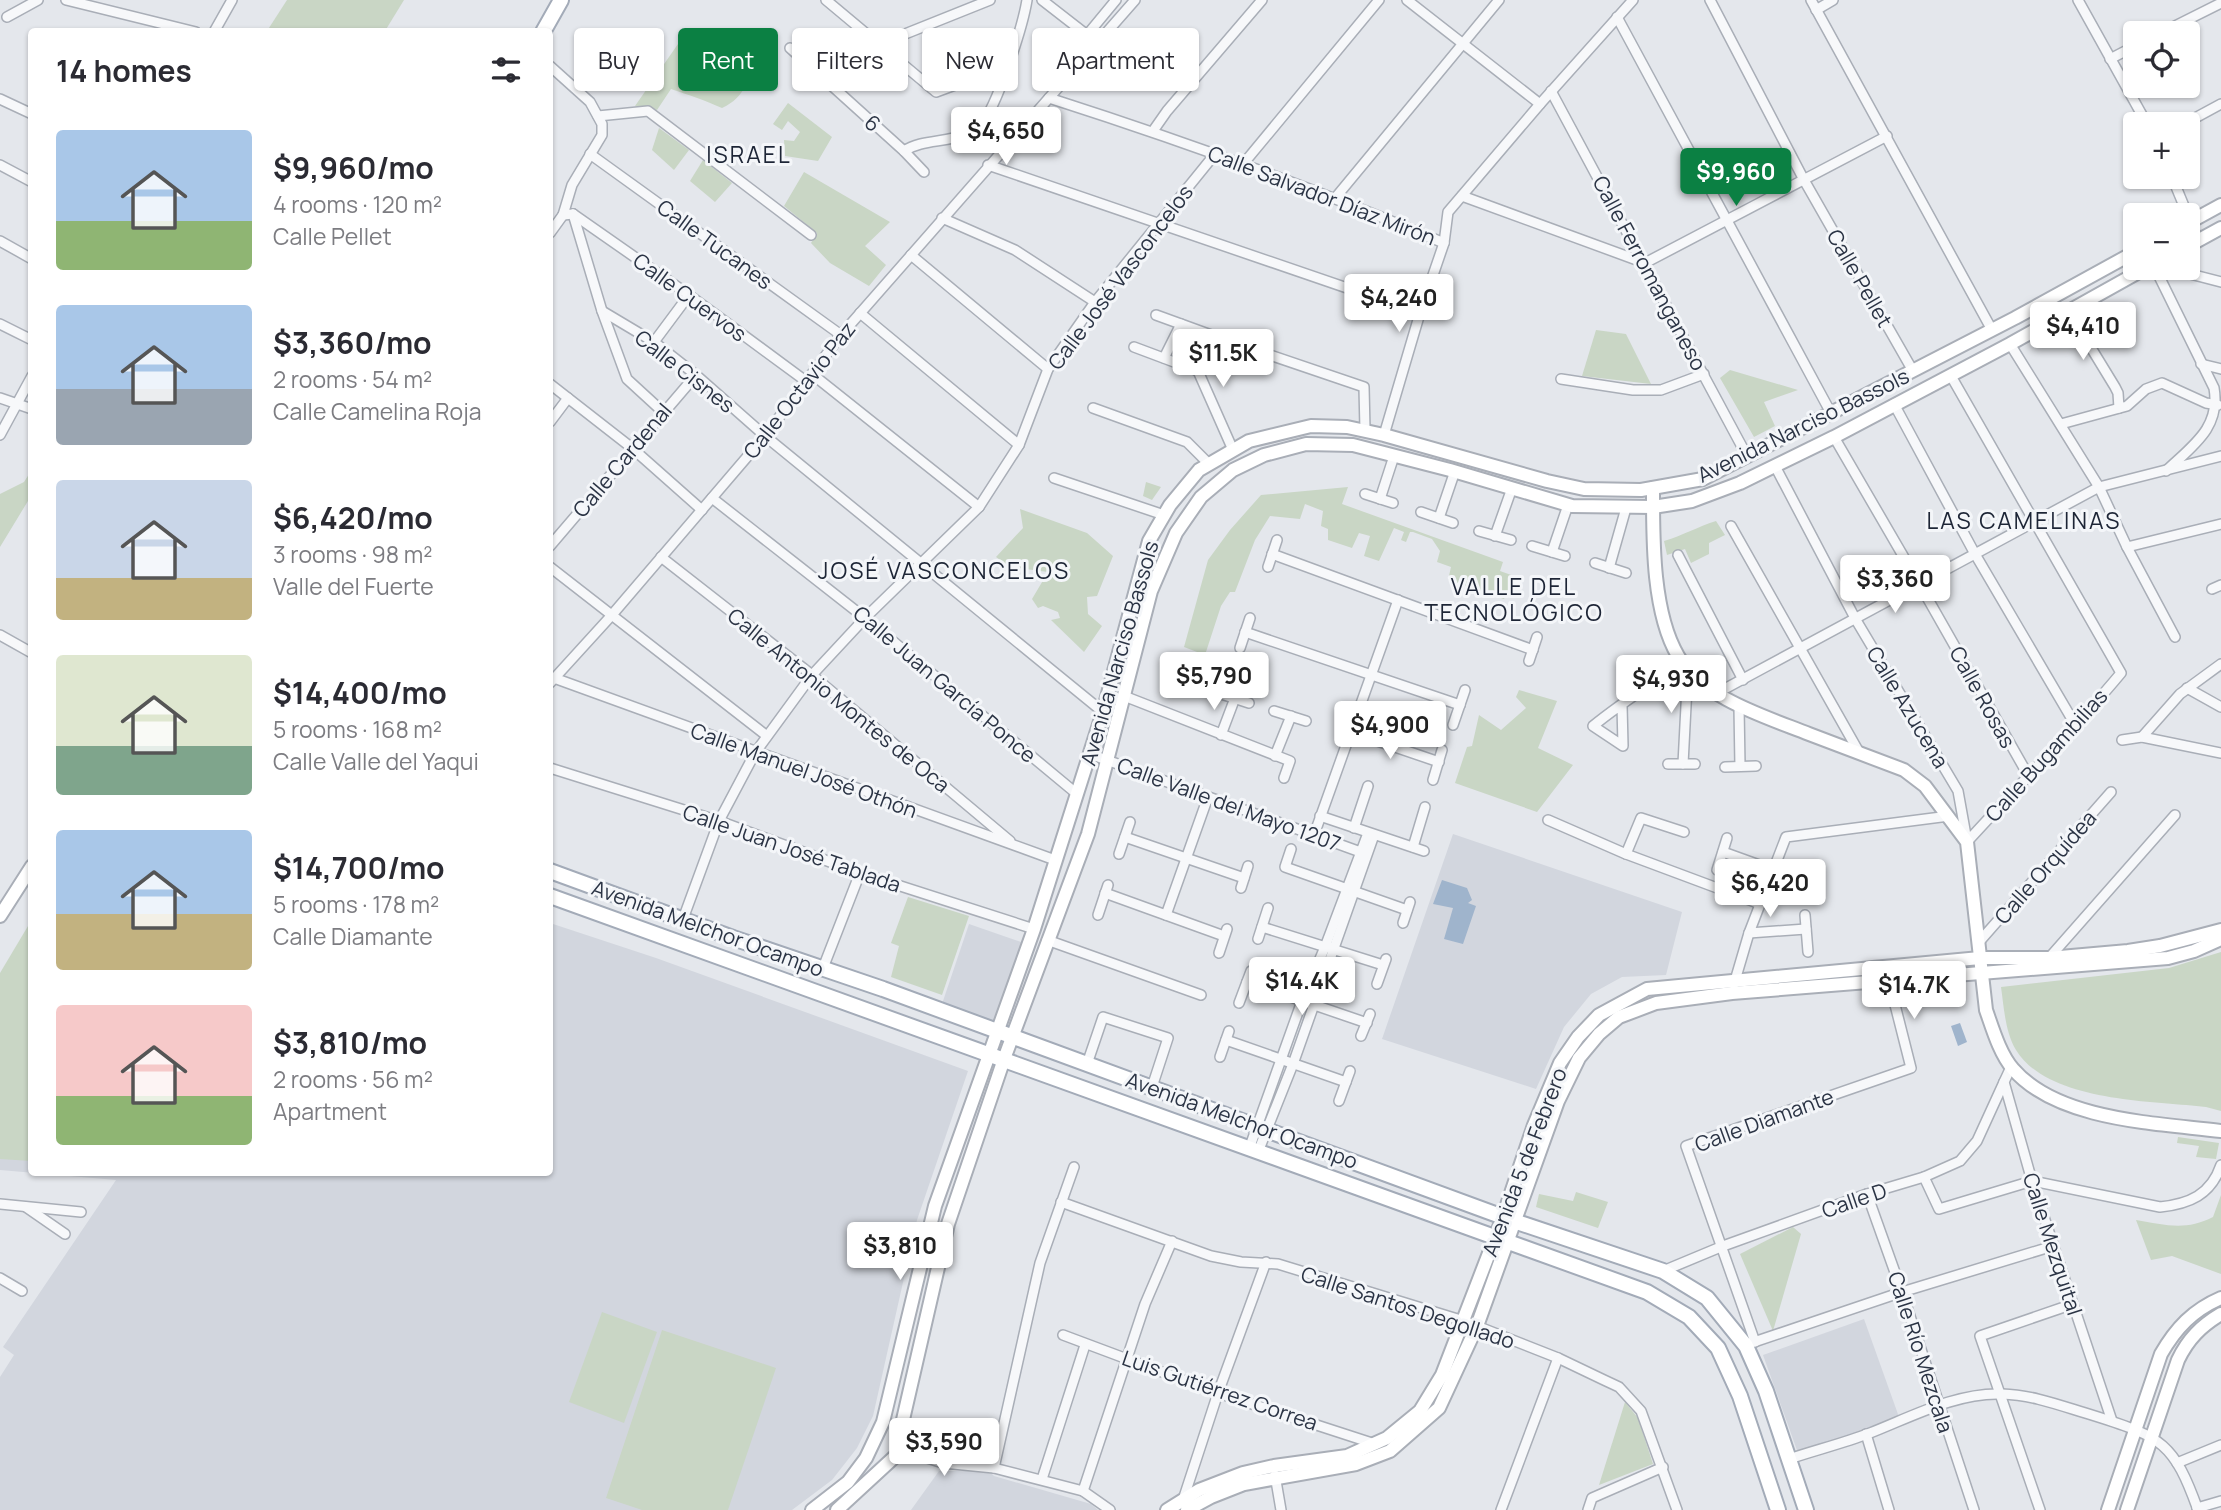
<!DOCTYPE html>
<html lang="en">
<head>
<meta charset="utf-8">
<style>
  body { margin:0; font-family:Manrope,sans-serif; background:#f2f2f3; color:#2b2b33; height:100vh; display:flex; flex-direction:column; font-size:26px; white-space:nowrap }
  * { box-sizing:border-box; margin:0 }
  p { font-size:23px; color:#7c7c81 }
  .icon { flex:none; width:38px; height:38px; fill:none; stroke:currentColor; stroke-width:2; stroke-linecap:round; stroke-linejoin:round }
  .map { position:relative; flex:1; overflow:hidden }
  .side { position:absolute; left:28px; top:28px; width:525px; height:1148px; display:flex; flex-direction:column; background:#fff; border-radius:7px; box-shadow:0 2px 5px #0004 }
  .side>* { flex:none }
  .hud { position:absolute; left:574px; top:28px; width:665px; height:63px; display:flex; gap:14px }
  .tools { position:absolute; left:2123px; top:21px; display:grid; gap:14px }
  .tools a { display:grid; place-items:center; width:77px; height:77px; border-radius:7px; background:#fff; box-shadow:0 2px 5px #0004; font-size:35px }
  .price { position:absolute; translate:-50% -60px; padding:0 16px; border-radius:7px; background:#fff; color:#222; font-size:23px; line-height:46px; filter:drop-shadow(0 2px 4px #0008) }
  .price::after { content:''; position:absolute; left:50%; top:42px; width:21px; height:16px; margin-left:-10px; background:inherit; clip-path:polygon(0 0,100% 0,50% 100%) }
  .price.active { background:#0b8043; color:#fff }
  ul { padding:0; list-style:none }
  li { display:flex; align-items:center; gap:21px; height:175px; padding:0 28px }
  li span { display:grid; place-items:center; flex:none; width:196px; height:140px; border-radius:7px; color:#555 }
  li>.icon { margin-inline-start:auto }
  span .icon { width:84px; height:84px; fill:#fffc; stroke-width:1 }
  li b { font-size:30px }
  h2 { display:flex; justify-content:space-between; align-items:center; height:84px; padding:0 28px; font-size:30px }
  .chip { padding:0 24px; border-radius:7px; background:#fff; box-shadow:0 2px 5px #0004; font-size:24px; line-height:63px }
  .chip.active { background:#0b8043; color:#fff }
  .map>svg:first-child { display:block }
</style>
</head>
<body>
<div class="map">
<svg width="2221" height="1510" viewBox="0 0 2221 1510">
  <rect width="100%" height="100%" fill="#e4e7ec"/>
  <g fill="#d2d6de">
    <path d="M1453 834 1682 912 1666 975 1622 977 1591 994 1564 1027 1536 1089 1382 1039Z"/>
    <path d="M550 923 656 958 968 1071 917 1220 873 1416 857 1448 832 1480 792 1510H0V1377L14 1355 3 1347 116 1180 0 1170V982L31 932 32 1172H550Z"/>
    <path d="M969 924 1024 943 997 1023 942 1004Z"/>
    <path d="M1864 1319 1899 1417 1798 1453 1763 1355Z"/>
    <path d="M939 1471H989L994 1476 1091 1504 1098 1510H911Z"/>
  </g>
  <g fill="#c9d6c5">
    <path d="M287 0H404L385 31H267Z"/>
    <path d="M713 40 752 49C755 73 745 98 722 108 704 100 689 95 671 89L657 110 635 106 678 44 697 58Z"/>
    <path d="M788 103 832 137 818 161 785 156 784 140 794 141 800 132 788 121 782 130 773 124Z"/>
    <path d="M659 128 689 150 674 170 652 150Z"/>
    <path d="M703 160 732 183 715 202 690 181Z"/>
    <path d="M804 172 890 222 865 246 886 265 869 286 830 263 811 243 817 233 784 206Z"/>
    <path d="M1596 330 1626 334 1651 384 1582 376Z"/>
    <path d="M1730 370 1798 390 1764 402 1775 426 1754 437 1720 378Z"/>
    <path d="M31 471V496L0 547V494L24 482Z"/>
    <path d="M1146 482 1161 487 1152 500 1143 496Z"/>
    <path d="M1348 487 1342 504 1503 562 1500 571 1514 576 1504 599 1448 580 1451 567 1437 562 1440 551 1432 539 1413 532H1410L1406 542 1401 540 1404 532 1394 528 1379 561 1364 556 1370 536 1359 533 1352 548 1328 540V529L1321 526 1323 511 1305 504 1300 519 1270 516 1255 540 1235 592H1230L1221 606 1205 655 1184 647 1208 560 1230 530 1261 495Z"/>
    <path d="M1020 509 1087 533 1113 556 1097 596 1087 597 1088 614 1102 626 1084 652 1051 620 1060 618 1058 612 1043 606 1038 608 1032 599 1048 572 1010 567 996 557 1023 528Z"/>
    <path d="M1716 521 1725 535 1709 543V554L1691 563 1685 549 1667 555 1664 541C1684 535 1697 527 1716 521Z"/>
    <path d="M1519 690 1557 701 1538 748 1573 765 1537 812 1455 783 1467 747 1472 746 1479 715 1501 730 1526 708 1516 697Z"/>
    <path d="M908 897 969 916 942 995 891 977 899 946 891 943Z"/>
    <path d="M31 921V1161L0 1159V973Z"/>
    <path d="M2221 952V1111L2206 1107C2151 1101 2048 1102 2016 1050 2005 1032 2004 1007 2001 987L2169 968Z"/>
    <path d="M2178 1137 2219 1143 2216 1159 2196 1157 2199 1146 2177 1143Z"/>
    <path d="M1576 1192 1608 1202 1598 1228 1536 1207 1539 1194 1573 1201Z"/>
    <path d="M2221 1195V1274L2172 1256 2151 1260 2136 1220C2165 1225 2186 1231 2213 1217Z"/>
    <path d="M1793 1227 1801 1234 1773 1331 1740 1254Z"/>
    <path d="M602 1312 657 1332 624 1423 569 1402Z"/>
    <path d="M662 1330 776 1368 728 1510H642L606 1498Z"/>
    <path d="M1625 1402 1638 1418 1653 1464 1599 1485Z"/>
  </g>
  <g fill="#9fb4cc">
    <path d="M1442 880 1467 888 1472 900 1468 903 1476 906 1463 944 1444 939 1453 908 1433 904Z"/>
    <path d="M1960 1023 1967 1042 1958 1046 1951 1026Z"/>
  </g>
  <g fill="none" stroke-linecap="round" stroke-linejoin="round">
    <defs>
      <g id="street">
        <path d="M66 0 196 32"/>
        <path d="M826 0 936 92 1009 65"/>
        <path d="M1042 0 1087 35 1116 0"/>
        <path d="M1407 0 1540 104"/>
        <path d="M1710 0 1804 180 1913 371"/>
        <path d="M1811 0 1992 330"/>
        <path d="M2078 0 2147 124"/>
        <path d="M1816 10 1833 0"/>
        <path d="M7 17 38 0"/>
        <path d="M1617 17 1831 413"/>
        <path d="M214 32 232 0"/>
        <path d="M2161 33 2221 3"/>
        <path d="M880 44 990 0"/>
        <path d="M790 48 904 151 924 172"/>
        <path d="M2110 59 2135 46"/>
        <path d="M550 66 590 102 602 124V135L572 185 563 215 573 214"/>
        <path d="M1551 91 1747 456"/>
        <path d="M1049 98C1183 141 1314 188 1444 243"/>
        <path d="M0 99 32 114"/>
        <path d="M598 116 648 111 811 235"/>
        <path d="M2184 124 2221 104"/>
        <path d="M1153 131 1167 111 1262 0"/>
        <path d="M904 151C922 139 946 143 966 134 970 133 977 129 980 126 997 108 1023 25 1027 0"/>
        <path d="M590 154 841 335"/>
        <path d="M1244 163 1379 0"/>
        <path d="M0 165 32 182"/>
        <path d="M988 165 1420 313"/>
        <path d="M2172 177 2198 240"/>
        <path d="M1462 196 1645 263 1887 136"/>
        <path d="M1336 197 1499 0"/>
        <path d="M573 214 689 295 807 382"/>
        <path d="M573 214 602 311 627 379 663 412"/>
        <path d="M942 218 1015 250 1095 302"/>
        <path d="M550 233 563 215"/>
        <path d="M0 241 32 259"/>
        <path d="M911 255 1048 369"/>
        <path d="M2155 268 2214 388C2221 428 2192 446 2166 471"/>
        <path d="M2167 268 2221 282"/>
        <path d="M2068 310 2115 387 2118 393 2119 408"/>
        <path d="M602 311 654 342 696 375 765 436 1103 712"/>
        <path d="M860 313 1019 445"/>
        <path d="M1156 315 1211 335"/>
        <path d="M0 324 32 340"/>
        <path d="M654 342 689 295"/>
        <path d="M2010 344 2099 487 2127 547 2175 637"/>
        <path d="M1134 347 1198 371"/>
        <path d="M1164 358 1181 324"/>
        <path d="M2201 364 2221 369"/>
        <path d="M812 374 979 507"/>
        <path d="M1951 376 2121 673C2072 732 2018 786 1967 842"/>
        <path d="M1561 379 1633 390H1661L1704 374"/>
        <path d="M550 384 632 448 702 510"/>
        <path d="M0 398 32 409"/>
        <path d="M1894 404 1975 554 2076 726"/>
        <path d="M1093 408 1187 442 1209 464"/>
        <path d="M550 422 568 398"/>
        <path d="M2061 424 2127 406 2146 389 2162 383 2206 403 2218 405"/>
        <path d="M0 435 32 376"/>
        <path d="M1384 435 1420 313 1444 243 1448 212 1540 104 1633 0"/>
        <path d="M1834 437 1920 585 2028 775"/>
        <path d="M1233 450 1198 371 1211 335 1364 387 1365 430"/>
        <path d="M1775 466 1856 620 1958 791 1967 841"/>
        <path d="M1054 478 1164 515"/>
        <path d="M1365 494 1393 503"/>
        <path d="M712 498 865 618 1077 794"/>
        <path d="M1380 499 1394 456"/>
        <path d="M1421 512 1453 523"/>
        <path d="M1439 518 1455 471"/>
        <path d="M1731 526 1860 754"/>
        <path d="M1479 531 1511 540"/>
        <path d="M1495 536 1512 488"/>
        <path d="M550 546 696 375"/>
        <path d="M1532 546 1565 556"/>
        <path d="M2127 547 2221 524"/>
        <path d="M1552 552 1568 505"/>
        <path d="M1272 554 1533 650"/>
        <path d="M1678 555 1743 680"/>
        <path d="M661 557 812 675 1010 841"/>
        <path d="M1595 563 1626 573"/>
        <path d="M550 567 767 736"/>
        <path d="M1268 567 1277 540"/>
        <path d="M1609 568 1626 508"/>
        <path d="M2212 589 2221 585"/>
        <path d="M1245 632 1460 705"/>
        <path d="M0 635 32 653"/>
        <path d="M1240 648 1250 618"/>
        <path d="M1529 661 1537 637"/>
        <path d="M554 678 1055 860"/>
        <path d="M550 683 611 616 765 436 841 335 1135 0"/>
        <path d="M2187 688 2221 707"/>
        <path d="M1215 692 1249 703"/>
        <path d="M1717 693 2099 487 2221 456"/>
        <path d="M1124 696 1290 761 1284 778"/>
        <path d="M1622 705 1623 746 1593 726C1621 703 1653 683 1683 662"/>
        <path d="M1739 707 1740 766"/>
        <path d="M1274 711 1306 721"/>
        <path d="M1453 725 1465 690"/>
        <path d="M1351 732 1439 762"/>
        <path d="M1221 735 1235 698"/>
        <path d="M2142 737 2180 694 2221 664"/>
        <path d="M2122 740 2142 737 2221 753"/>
        <path d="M1090 754 1366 854"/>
        <path d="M1275 756 1291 716"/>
        <path d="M1668 764H1695"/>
        <path d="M1683 764 1688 667"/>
        <path d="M1725 767 1756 766"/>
        <path d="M550 768 719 821 860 873 1034 929"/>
        <path d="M1433 780 1442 750"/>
        <path d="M1320 816 1424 851"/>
        <path d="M1548 820 1626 854 1760 904"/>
        <path d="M1354 828 1368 786"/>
        <path d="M1314 835 1398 600"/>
        <path d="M1125 837 1244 878"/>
        <path d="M1413 847 1425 807"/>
        <path d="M1291 849 1285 867 1407 910"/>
        <path d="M1723 852 1773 870"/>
        <path d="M1119 854 1130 822"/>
        <path d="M1626 854 1641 818 1684 832"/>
        <path d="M1717 870 1727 838"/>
        <path d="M1241 888 1248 866"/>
        <path d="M1105 893 1224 936"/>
        <path d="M1098 915 1108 885"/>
        <path d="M1166 915 1208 797"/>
        <path d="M1805 915 1808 952"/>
        <path d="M683 919 719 821 755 753 812 675 865 618 979 507 1019 445 1048 369 1095 302 1215 154"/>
        <path d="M1403 923 1410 902"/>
        <path d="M1262 927 1383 965"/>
        <path d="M1749 933 1806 929"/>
        <path d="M1258 939 1268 908"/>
        <path d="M1047 940 1201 995"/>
        <path d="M1979 942 2111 792"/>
        <path d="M1219 953 1227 929"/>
        <path d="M2049 958 2175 815"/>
        <path d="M823 968 860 873"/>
        <path d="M1247 982 1367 1023"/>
        <path d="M1377 984 1386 959"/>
        <path d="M1734 984 1749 933 1786 837 1949 816"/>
        <path d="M1239 1003 1251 971"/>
        <path d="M1361 1036 1370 1014"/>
        <path d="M1226 1040 1346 1082"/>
        <path d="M1220 1057 1229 1031"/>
        <path d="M1087 1064 1103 1017 1168 1038 1152 1087"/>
        <path d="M2011 1067 2004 1082 2032 1181 2112 1421"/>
        <path d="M1339 1101 1350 1071"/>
        <path d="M1249 1149 1302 1001 1325 947 1368 833"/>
        <path d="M1258 1152 1293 1064 1374 835"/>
        <path d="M1924 1177 1939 1209 2032 1181 2160 1207C2189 1204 2211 1195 2221 1165"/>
        <path d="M1867 1194 1902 1292 1974 1510"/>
        <path d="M1061 1202 1211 1256 1241 1262 1278 1264 1464 1321 1558 1358 1604 1380 1619 1387 1641 1411 1677 1510"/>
        <path d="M0 1204 81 1212"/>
        <path d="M26 1207 65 1234"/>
        <path d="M1663 1271 1723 1246 1867 1194 1924 1177 1960 1161 1977 1141 2004 1082"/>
        <path d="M0 1278 22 1291"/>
        <path d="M1063 1335 1218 1393 1375 1444"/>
        <path d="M1755 1342 1686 1146 1911 1068 1889 981"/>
        <path d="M1751 1343 1902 1292 2053 1246"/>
        <path d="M1866 1434 1889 1510"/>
        <path d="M902 1450 943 1463 994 1468 1083 1491 1110 1510"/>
        <path d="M1789 1459C1816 1450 1844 1443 1870 1433 1911 1417 1957 1392 2002 1394 2035 1395 2064 1407 2095 1416 2162 1437 2174 1443 2198 1510"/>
        <path d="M2177 1463 2221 1445"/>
        <path d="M994 1468 1040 1263 1074 1167"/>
        <path d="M1275 1475 1281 1510"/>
        <path d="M1042 1479 1085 1345"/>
        <path d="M1083 1491 1145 1304 1172 1241"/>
        <path d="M1183 1500 1218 1393 1266 1262"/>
        <path d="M2197 1508 2221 1501"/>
        <path d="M1501 1510 1558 1358"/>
        <path d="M1588 1510 1592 1498 1663 1467"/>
        <path d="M2040 1510 1980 1336 2073 1304"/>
      </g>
      <g id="secondary">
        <path d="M2188 223 2221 205"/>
        <path d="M2188 246 2221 228"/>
        <path d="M1653 488C1653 538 1652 612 1678 656 1702 698 1766 717 1809 734 1841 746 1872 758 1904 770L1925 786 1967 842 1986 1010C1993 1030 2000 1054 2013 1069 2058 1121 2157 1123 2221 1131"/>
        <path d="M0 916 32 866"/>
        <path d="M812 1510 848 1482 866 1458 883 1422 935 1206 1034 929 1103 712 1149 541 1170 505 1199 470 1249 441 1311 426 1347 427 1384 435 1547 481 1584 489 1641 490 1703 479 2015 318 2135 252"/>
        <path d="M837 1510 902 1450V1424L948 1224 1004 1059 1088 834 1151 591 1176 533 1201 497 1233 470 1264 455 1306 444 1353 445 1450 470 1572 506 1653 507 1692 501 1740 483 1834 437 2010 344 2146 268"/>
        <path d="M1167 1510 1199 1490 1243 1473 1274 1466 1347 1456 1387 1438 1420 1411 1442 1375 1503 1217 1534 1125 1560 1063 1578 1037 1599 1015 1647 989 1980 958H2049L2128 951 2160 946 2221 930"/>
        <path d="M1187 1510 1211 1497 1244 1484 1356 1464 1390 1451 1439 1408 1477 1326 1558 1101 1579 1058 1599 1034 1619 1017 1656 1003 1732 993 2168 958 2194 951 2221 939"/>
        <path d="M2108 1510 2161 1354C2176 1328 2193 1310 2221 1298"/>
        <path d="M2127 1510 2178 1360C2188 1339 2201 1326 2221 1314"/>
      </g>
      <g id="primary">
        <path d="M543 32 561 0"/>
        <path d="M550 871 733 938 883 989 1514 1221 1663 1271 1707 1298 1746 1346 1766 1391 1806 1510"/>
        <path d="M550 896 1647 1292 1689 1317 1718 1348 1740 1396 1778 1510"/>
      </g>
    </defs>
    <use href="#street" stroke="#a9aeb7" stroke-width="12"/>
    <use href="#secondary" stroke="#a9aeb7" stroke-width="16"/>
    <use href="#primary" stroke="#a3abb8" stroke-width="18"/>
    <use href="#street" stroke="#f7f8fa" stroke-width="9"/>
    <use href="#secondary" stroke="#fff" stroke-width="12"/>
    <use href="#primary" stroke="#fff" stroke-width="14"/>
  </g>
  <g text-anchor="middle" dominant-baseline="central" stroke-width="6" stroke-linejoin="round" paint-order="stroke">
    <g font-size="21" fill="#2b3445" stroke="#f4f6f9">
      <text transform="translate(873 123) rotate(42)">6</text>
      <text transform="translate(1322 195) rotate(21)">Calle Salvador Díaz Mirón</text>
      <text transform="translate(715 244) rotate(36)">Calle Tucanes</text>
      <text transform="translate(1650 273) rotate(62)">Calle Ferromanganeso</text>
      <text transform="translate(1120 277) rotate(-53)">Calle José Vasconcelos</text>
      <text transform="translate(1860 278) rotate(60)">Calle Pellet</text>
      <text transform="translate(690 297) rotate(36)">Calle Cuervos</text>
      <text transform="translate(685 371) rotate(38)">Calle Cisnes</text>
      <text transform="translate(799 390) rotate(-52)">Calle Octavio Paz</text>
      <text transform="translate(1803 425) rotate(-26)">Avenida Narciso Bassols</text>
      <text transform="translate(622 460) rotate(-50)">Calle Cardenal</text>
      <text transform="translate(1119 653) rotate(-74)">Avenida Narciso Bassols</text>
      <text transform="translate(945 684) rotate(40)">Calle Juan García Ponce</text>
      <text transform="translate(1983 697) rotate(61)">Calle Rosas</text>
      <text transform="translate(839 700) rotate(39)">Calle Antonio Montes de Oca</text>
      <text transform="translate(1908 707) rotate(59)">Calle Azucena</text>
      <text transform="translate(2046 755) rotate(-48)">Calle Bugambilias</text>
      <text transform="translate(804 770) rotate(20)">Calle Manuel José Othón</text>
      <text transform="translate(1229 804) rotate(20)">Calle Valle del Mayo 1207</text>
      <text transform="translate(792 848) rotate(19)">Calle Juan José Tablada</text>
      <text transform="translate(2045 867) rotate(-49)">Calle Orquídea</text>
      <text transform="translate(708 928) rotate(20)">Avenida Melchor Ocampo</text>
      <text transform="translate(1242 1120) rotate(20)">Avenida Melchor Ocampo</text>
      <text transform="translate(1764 1120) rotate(-20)">Calle Diamante</text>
      <text transform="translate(1524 1162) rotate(-69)">Avenida 5 de Febrero</text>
      <text transform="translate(1854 1200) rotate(-19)">Calle D</text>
      <text transform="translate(2053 1244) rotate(72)">Calle Mezquital</text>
      <text transform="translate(1408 1307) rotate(18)">Calle Santos Degollado</text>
      <text transform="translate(1921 1352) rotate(72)">Calle Río Mezcala</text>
      <text transform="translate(1220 1390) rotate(19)">Luis Gutiérrez Correa</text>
    </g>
    <g font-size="23" letter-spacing="2" fill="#1d2536" stroke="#f4f6f9">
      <text x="749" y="154">ISRAEL</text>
      <text x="2024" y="520">LAS CAMELINAS</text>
      <text x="944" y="570">JOSÉ VASCONCELOS</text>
      <text x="1514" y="586">VALLE DEL<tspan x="1514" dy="26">TECNOLÓGICO</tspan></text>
    </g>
  </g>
</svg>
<div class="tools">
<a><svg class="icon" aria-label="locate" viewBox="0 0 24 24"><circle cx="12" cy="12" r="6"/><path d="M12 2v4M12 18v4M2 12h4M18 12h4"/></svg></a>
<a>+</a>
<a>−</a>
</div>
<b class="price" style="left:1006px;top:167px">$4,650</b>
<b class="price active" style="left:1736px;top:208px">$9,960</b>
<b class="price" style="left:1399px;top:334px">$4,240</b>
<b class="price" style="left:2083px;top:362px">$4,410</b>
<b class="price" style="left:1223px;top:389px">$11.5K</b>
<b class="price" style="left:1895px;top:615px">$3,360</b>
<b class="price" style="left:1214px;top:712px">$5,790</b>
<b class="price" style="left:1671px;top:715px">$4,930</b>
<b class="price" style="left:1390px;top:761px">$4,900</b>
<b class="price" style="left:1770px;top:919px">$6,420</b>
<b class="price" style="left:1302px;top:1017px">$14.4K</b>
<b class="price" style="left:1914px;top:1021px">$14.7K</b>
<b class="price" style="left:900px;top:1282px">$3,810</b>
<b class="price" style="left:944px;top:1478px">$3,590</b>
<div class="hud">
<a class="chip">Buy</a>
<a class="chip active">Rent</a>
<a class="chip">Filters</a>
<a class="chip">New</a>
<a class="chip">Apartment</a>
</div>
<section class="side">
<h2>14 homes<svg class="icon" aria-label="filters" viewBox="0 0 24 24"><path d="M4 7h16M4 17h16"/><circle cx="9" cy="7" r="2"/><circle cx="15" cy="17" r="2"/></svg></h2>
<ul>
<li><span style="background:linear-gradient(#a9c7e8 65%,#8fb573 0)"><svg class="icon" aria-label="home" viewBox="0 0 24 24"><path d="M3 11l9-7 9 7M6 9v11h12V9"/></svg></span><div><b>$9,960/mo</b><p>4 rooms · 120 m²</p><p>Calle Pellet</p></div></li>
<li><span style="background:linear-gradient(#a9c7e8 60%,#9aa5b1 0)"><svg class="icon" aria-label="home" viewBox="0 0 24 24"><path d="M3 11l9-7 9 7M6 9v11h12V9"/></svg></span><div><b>$3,360/mo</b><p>2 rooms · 54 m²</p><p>Calle Camelina Roja</p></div></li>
<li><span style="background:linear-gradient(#c9d6e8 70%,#c2b280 0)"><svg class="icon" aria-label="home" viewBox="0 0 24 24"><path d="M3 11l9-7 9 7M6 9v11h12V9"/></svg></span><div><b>$6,420/mo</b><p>3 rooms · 98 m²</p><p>Valle del Fuerte</p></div></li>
<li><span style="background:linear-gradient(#dfe7d0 65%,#7fa58c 0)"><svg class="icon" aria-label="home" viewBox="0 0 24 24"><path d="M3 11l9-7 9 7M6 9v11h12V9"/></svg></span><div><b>$14,400/mo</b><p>5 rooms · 168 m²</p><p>Calle Valle del Yaqui</p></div></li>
<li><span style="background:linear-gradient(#a9c7e8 60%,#c2b280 0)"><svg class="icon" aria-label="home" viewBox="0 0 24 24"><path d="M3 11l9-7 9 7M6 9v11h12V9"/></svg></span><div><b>$14,700/mo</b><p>5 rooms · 178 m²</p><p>Calle Diamante</p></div></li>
<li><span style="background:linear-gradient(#f6c9c9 65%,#8fb573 0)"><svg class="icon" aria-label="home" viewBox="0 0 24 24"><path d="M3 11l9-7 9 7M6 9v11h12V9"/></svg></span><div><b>$3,810/mo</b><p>2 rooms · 56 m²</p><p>Apartment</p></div></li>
</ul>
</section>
</div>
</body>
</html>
